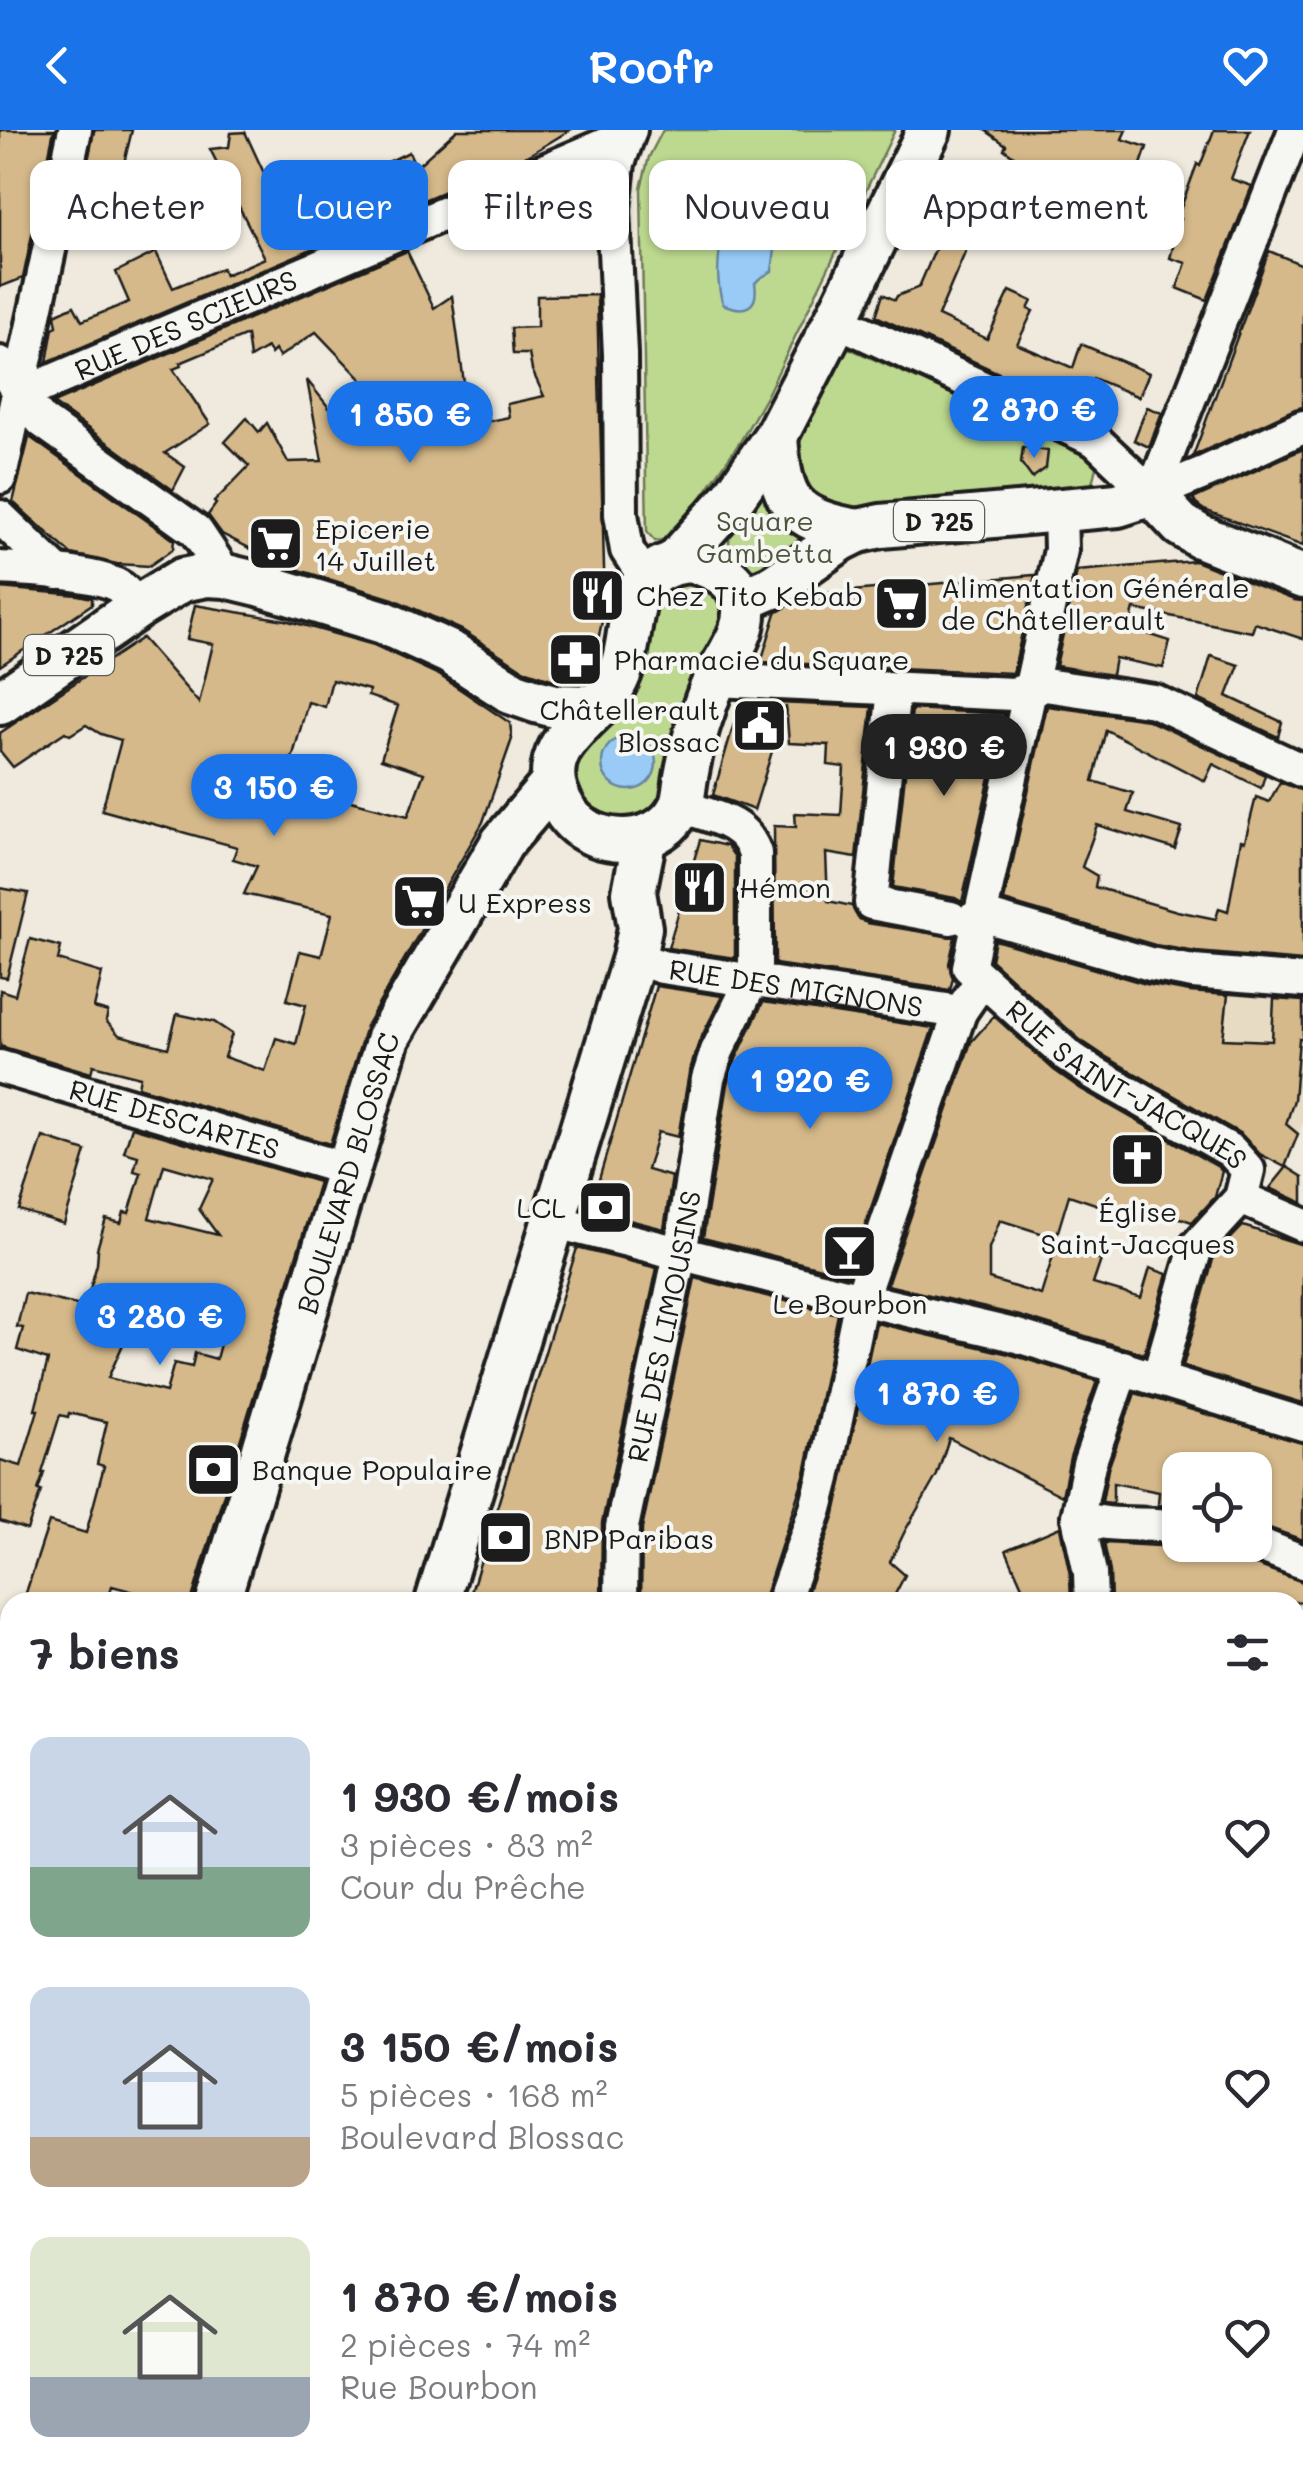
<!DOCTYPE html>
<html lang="fr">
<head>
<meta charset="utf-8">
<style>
  body { margin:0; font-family:Mali,sans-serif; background:#f7f7f7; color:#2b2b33; height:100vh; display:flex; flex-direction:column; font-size:38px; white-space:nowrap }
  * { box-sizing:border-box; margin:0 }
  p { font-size:32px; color:#7c7c81 }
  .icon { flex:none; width:55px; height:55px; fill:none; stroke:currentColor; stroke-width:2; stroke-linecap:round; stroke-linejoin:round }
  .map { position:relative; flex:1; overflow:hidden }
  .panel { position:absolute; left:0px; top:1462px; width:1305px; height:892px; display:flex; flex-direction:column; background:#fff; border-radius:30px 30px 0 0; box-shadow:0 2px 8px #0004 }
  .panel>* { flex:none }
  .banner { position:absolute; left:30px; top:30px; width:1245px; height:90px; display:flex; gap:20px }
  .buttons { position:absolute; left:1162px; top:1322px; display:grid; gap:20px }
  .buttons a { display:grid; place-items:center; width:110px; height:110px; border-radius:20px; background:#fff; box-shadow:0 2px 8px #0004; font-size:50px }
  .price { position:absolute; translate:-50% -85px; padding:0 22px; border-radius:35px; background:#1a73e8; color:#fff; font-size:32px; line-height:65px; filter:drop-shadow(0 2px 5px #0008) }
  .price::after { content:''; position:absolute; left:50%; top:60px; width:30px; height:22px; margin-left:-15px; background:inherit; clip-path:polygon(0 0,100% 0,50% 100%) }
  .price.on { background:#222; color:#fff }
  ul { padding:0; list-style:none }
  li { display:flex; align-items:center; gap:30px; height:250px; padding:0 30px }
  li span { display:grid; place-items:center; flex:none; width:280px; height:200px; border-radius:20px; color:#555 }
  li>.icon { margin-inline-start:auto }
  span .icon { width:120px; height:120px; fill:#fffc; stroke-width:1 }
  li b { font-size:42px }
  h2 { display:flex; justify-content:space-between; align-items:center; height:120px; padding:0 30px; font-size:42px }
  .tag { padding:0 35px; border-radius:20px; background:#fff; box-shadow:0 2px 8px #0004; font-size:35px; line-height:90px }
  .tag.on { background:#1a73e8; color:#fff }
  header { display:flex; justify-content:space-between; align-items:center; height:130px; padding:0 30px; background:#1a73e8; color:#fff; font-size:45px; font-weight:600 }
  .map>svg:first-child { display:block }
</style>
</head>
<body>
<header><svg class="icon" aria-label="back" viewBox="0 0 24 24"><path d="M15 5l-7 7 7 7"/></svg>Roofr<svg class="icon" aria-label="heart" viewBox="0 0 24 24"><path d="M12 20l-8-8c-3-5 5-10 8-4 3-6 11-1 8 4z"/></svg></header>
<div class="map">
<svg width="1303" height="2353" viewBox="0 0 1303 2353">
  <rect width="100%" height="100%" fill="#efeadd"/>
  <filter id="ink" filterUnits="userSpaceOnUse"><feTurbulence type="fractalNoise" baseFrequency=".01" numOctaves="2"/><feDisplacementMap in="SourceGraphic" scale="20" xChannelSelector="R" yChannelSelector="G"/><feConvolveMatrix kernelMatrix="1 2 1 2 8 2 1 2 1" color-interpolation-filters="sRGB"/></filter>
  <g filter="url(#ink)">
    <path fill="#e7dbc4" d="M1207 855 1303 863V992L1292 1021 1283 1033H1277L1176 980 1200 913Z"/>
    <g fill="#bdd990" stroke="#6c7a56" stroke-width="2.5">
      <path d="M663 0H895L766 267 740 312 680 398 669 409 655 411 647 402 641 58 649 27Z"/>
      <path d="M840 214 1098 330 1091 357 834 379 817 377 785 316Z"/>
      <path d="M767 330 831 401 760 445C696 430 748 361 767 330Z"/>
      <path d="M696 449 724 471 728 489 660 673 647 686 609 694 577 670 572 628 661 457Z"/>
    </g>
    <g fill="#99cbf6" stroke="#67859f" stroke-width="2.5">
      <path d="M758 67 788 78 789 87 785 93 786 98 796 104 795 106 783 102 776 112 772 141 759 149 755 153C759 179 744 183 723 174 712 142 718 77 758 67Z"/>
      <circle cx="629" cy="633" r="27"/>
    </g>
    <g fill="#d5b98a" stroke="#1c1c1c" stroke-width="2.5" fill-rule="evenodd">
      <path d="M0 0H54L23 148 0 157Z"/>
      <path d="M94 0H132L124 33 117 32 121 45 110 46 102 83 79 78Z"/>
      <path d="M457 0H570L529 25 370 93 360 69 382 59 373 39 409 22 416 37Z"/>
      <path d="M985 0H1126L1122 9 1147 17 1119 99 1091 89 1090 92 1027 50 1033 40 1004 19 1006 15Z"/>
      <path d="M1214 0H1250L1231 49 1252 56 1207 170 1177 158 1186 133 1170 128 1173 117 1170 116 1180 89 1177 88 1197 34 1200 36Z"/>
      <path d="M245 2 276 69 299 58 328 112 47 232 53 198 57 196 55 185 74 176 82 191 129 172 116 142 156 122 173 158 222 138 225 145 265 128 210 19 229 17 231 3Z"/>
      <path d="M944 99 973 104 938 186 987 209 1010 161 1032 171 1028 179 1033 181 1017 214 1073 238 1081 214 1149 243 1139 267 1093 248 1089 257 1084 255 1074 278 876 186 883 164 895 170 897 166 919 157Z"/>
      <path d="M407 121 434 178 452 166 464 253 423 261 432 303 509 287 507 274 544 266 532 240 529 224H513L511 198 537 197V166L597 165 605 477 591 544 554 550 524 540 462 500 393 469 280 434 222 404 208 385 216 374 214 372 249 336 225 312 247 288 259 302 267 293 288 332 322 331 307 250 330 279 362 250 316 202 279 227 275 220 271 224 267 218 250 228 247 205 180 233 181 236 173 239 210 294 165 323 185 337 173 360 53 273Z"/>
      <path d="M1269 121 1303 135V277L1295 279 1193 326Z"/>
      <path d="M1147 277 1162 283 1149 317 1134 310Z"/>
      <path d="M29 308H31L174 410 173 419 149 436 117 434 71 424 13 372Z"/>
      <path d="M1023 317 1048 321 1046 338 1032 348 1021 333Z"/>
      <path d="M1303 319V416L1204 380 1196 374 1193 369Z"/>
      <path d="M1195 431 1294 470 1303 471V509L1255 493 1252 502 1134 479 1129 498 1170 511 1163 538 1115 528 1112 545 1056 536 1077 441Z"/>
      <path d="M1035 445 1013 543 761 532 776 483 806 465Z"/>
      <path d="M0 458 78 465 92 468V474L0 536Z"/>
      <path d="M195 475 285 490 374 515 439 545 510 593 512 609 483 692 366 896 330 1014 138 957 140 947 93 935 91 943 0 916V860L15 865 30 809 61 817 58 830 102 843 94 878 108 882 106 891 119 905 168 918 177 884 214 892 232 904 224 927 265 941 276 908 296 914 306 875 287 870 300 821 321 826 332 784 244 764 257 736 233 729 237 717 102 680 121 610 101 604 86 595 70 605 65 602 13 637 0 621V603L142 508 199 573 213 514 187 509ZM332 550 369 560 368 566 398 576 381 629 424 643 408 686 317 662 279 675 308 572 325 577Z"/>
      <path d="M1211 526 1239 535 1227 566 1282 592 1278 607 1198 569Z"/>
      <path d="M753 572 872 577 856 728 826 723 828 771 852 776 858 788 867 793 955 807 949 834 953 848 950 860 775 834 774 696 796 697 795 683 841 685 844 637 828 635 829 615 789 613 786 576 754 680 713 665 737 583Z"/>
      <path d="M1047 576 1148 590 1265 645 1261 658 1213 634 1205 651 1106 600 1093 651 1133 663 1127 682 1182 698 1175 719 1097 695 1082 737 1097 746 1095 757 1177 781 1216 789 1219 778 1228 781 1241 710 1245 711 1256 667 1269 672 1280 652 1303 661V831L1196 822 1155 815 1004 771Z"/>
      <path d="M912 579 1004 584 962 772 955 768 893 757Z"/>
      <path d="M700 710 727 716 735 727V828L668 818Z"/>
      <path d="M0 758 28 763 7 848 0 847Z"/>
      <path d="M995 810 1146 854 1190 862 1228 865 1223 909 1272 911 1274 869 1303 871V909H1299L1294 970 1286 994 1298 1004 1285 1037 1260 1024 1241 1004 1103 925 1079 909 991 830Z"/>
      <path d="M656 856 722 866 699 912 689 943 678 1007 658 1002 647 1040 672 1047 664 1099 590 1080Z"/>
      <path d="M763 872 933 898 848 1145 703 1108 728 954 736 929Z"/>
      <path d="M994 886 1054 940 1081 959 1218 1037 1222 1041 1215 1067 1192 1092 1171 1085 1170 1089 1158 1085 1157 1088 1113 1076V1080L1069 1065 1056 1108 1000 1090 989 1118V1149L1041 1165 1056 1116 1101 1130 1093 1154 1141 1168 1150 1138 1167 1144 1144 1224 1020 1186 887 1155 971 912Z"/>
      <path d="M132 997 319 1052 191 1472H148L150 1466 112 1456 107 1472H23L49 1392 86 1403 104 1336 97 1334 107 1292 69 1283 68 1287 60 1285 42 1343H44L38 1360 41 1361 27 1400 0 1391V1330L21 1336 38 1280H35L48 1230 17 1220 23 1198 17 1197 25 1163 85 1177 97 1134 98 1120 97 1119 106 1089 121 1093 124 1082 129 1083 141 1043 134 1041 138 1026 124 1022ZM164 1035 213 1049 199 1079 218 1105 149 1088ZM168 1163 206 1173 205 1180 218 1184 217 1189 226 1191 216 1229 195 1223 192 1237 174 1233 166 1262 108 1248 125 1210 131 1211 133 1204 157 1209Z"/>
      <path d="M43 1007 86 1021 64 1094 19 1080Z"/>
      <path d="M1287 1037 1303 1047V1073L1270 1058Z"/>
      <path d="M1243 1096 1303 1115V1273L1183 1236 1214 1126Z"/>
      <path d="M577 1118 657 1138 602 1393 601 1472H468Z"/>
      <path d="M695 1148 838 1184 805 1343 763 1472H641L642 1399Z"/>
      <path d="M876 1193 1009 1224 1097 1251 1070 1327 1062 1366 949 1308 937 1345 905 1401 890 1432 905 1445 891 1472H804L835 1384Z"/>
      <path d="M1135 1263 1303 1313V1410L1255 1393V1340H1180V1377L1158 1375 1159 1362 1113 1353V1373L1102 1372 1108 1339Z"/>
      <path d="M1060 1397 1070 1445 1071 1472H1029L1006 1420Z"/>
      <path d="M1104 1413 1178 1417 1223 1415 1236 1418 1240 1426 1248 1432 1303 1452V1472H1111L1110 1442Z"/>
    </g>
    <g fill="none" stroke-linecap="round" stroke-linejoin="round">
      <defs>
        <g id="minor">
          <path d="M630 0 618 33 613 79 620 224 621 384 627 420 646 449"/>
          <path d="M836 190 1095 310 1152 364"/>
          <path d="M0 233 20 265 42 291 196 401 226 446"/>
          <path id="s1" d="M20 265 628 5"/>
          <path d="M0 347 75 0"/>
          <path d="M1152 364 1295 0"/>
          <path d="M1152 364 1206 342 1303 297"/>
          <path id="s2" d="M1060 380 1061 420 969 837 1067 925 1092 942 1231 1021 1248 1040 1241 1068 1196 1117 1158 1249"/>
          <path d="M0 387 58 443"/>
          <path d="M0 438C28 440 100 442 121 458 128 463 132 471 138 477"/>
          <path d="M715 550 1013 564 1045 555 1154 571 1303 641"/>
          <path d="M894 559 871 773 951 788"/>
          <path d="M969 791 981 785 1150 834 1193 842 1303 851"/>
          <path id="s3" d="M634 828 662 837 960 882"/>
          <path id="s4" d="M0 937 349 1040"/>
          <path d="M1241 1068 1303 1095"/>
          <path d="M552 1091 861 1169 1014 1205 1303 1294"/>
          <path d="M1078 1387C1110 1398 1146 1392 1180 1397"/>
          <path d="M1255 1413 1303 1432"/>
          <path id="s5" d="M621 1472 622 1397 680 1124 708 949 717 921 752 850 755 838V723C744 690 711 687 681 676"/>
          <path d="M783 1472 816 1379 824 1348 861 1169 960 882 982 850"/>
          <path d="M1091 1472 1090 1443 1078 1387 1089 1334 1123 1237"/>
          <path d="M1295 1545 1303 1547"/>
          <path d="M1295 1852 1303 1853"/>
          <path d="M0 1857 10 1860"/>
          <path d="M1295 2111 1303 2115"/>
          <path d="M0 2232 10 2213"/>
          <path d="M165 2345 167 2353"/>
          <path d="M474 2345 497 2353"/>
          <path d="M546 2345V2353"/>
          <path d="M679 2345 681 2353"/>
          <path d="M995 2353 998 2345"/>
        </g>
        <g id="major">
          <path d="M776 306C780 371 791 390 858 401"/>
          <path d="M689 431C711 435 734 446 742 469 751 496 729 523 717 546 711 557 707 569 703 581 695 603 690 625 686 647 684 657 684 669 680 677 662 714 613 718 582 698 568 689 561 676 556 661 540 612 594 590 614 555 642 507 613 438 689 431Z"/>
          <path d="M675 432 732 369 776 306 836 190 929 0"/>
          <path d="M742 470 773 457 840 410 858 401 881 396 1118 375 1152 364 1181 395 1199 406 1303 447"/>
          <path d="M0 573 138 477 182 450 207 445 226 446 259 454 383 492 451 523 513 563 536 571 555 576 597 577"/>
          <path id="s6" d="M218 1472 388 908 502 713 553 653"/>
          <path d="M437 1472 634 828 640 798 634 762 645 707"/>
          <path d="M0 1573 10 1576"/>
          <path d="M1295 2309 1303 2292"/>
          <path d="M214 2345 215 2353"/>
          <path d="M1275 2353 1279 2345"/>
        </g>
      </defs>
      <use href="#minor" stroke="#1c1c1c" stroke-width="40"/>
      <use href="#major" stroke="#1c1c1c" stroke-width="50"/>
      <use href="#minor" stroke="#f6f6f2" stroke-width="32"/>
      <use href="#major" stroke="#f6f6f2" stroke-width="42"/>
    </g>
  </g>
  <defs>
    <symbol id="supermarket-square" viewBox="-11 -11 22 22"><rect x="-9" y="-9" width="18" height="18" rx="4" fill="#1c1c1c" stroke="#f6f6f2"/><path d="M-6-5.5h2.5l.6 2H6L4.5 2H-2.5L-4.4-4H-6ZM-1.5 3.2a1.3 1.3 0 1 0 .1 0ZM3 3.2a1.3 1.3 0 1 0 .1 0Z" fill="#fff"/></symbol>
    <symbol id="restaurant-square" viewBox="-11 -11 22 22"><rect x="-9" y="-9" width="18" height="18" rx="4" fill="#1c1c1c" stroke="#f6f6f2"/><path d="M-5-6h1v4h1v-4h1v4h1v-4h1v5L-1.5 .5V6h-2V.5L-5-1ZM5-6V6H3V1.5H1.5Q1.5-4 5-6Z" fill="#fff"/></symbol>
    <symbol id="pharmacy-square" viewBox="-11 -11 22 22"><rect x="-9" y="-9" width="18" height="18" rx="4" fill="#1c1c1c" stroke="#f6f6f2"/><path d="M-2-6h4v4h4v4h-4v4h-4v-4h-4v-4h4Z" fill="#fff"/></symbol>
    <symbol id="civic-square" viewBox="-11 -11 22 22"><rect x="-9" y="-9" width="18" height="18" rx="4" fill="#1c1c1c" stroke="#f6f6f2"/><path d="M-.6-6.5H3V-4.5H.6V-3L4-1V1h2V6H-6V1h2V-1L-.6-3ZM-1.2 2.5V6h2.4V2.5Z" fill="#fff"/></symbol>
    <symbol id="church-square" viewBox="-11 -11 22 22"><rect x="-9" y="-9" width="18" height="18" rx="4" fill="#1c1c1c" stroke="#f6f6f2"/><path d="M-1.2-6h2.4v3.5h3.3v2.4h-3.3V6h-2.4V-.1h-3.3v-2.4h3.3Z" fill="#fff"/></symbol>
    <symbol id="bank-square" viewBox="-11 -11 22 22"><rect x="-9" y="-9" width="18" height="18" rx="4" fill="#1c1c1c" stroke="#f6f6f2"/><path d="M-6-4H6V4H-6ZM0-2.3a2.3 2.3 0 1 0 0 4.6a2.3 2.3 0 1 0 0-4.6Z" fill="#fff"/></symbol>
    <symbol id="bar-square" viewBox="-11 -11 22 22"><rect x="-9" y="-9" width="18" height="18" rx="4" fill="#1c1c1c" stroke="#f6f6f2"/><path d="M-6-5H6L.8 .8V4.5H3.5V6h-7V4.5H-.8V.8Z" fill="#fff"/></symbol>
  </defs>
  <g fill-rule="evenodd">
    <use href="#supermarket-square" x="244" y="382" width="63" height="63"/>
    <use href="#restaurant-square" x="566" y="434" width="63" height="63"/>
    <use href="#supermarket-square" x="870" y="442" width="63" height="63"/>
    <use href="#pharmacy-square" x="544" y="498" width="63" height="63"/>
    <use href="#civic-square" x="728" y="564" width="63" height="63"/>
    <use href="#restaurant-square" x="668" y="726" width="63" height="63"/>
    <use href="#supermarket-square" x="388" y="740" width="63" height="63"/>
    <use href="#church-square" x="1106" y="998" width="63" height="63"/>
    <use href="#bank-square" x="574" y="1046" width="63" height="63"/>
    <use href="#bar-square" x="818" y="1090" width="63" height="63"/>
    <use href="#bank-square" x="182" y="1308" width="63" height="63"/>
    <use href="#bank-square" x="474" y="1376" width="63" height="63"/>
  </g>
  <g text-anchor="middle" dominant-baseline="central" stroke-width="8" stroke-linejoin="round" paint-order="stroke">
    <g fill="#f6f6f2" stroke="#5d5d5c" stroke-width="2.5">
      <rect x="894" y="371" width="90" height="40" rx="8"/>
      <rect x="24" y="505" width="90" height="40" rx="8"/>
    </g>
    <g font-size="25" font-weight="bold" fill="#1c1c1c">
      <text x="939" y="391">D 725</text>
      <text x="69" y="525">D 725</text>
    </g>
    <g font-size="28" fill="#1c1c1c" stroke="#f6f6f2">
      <text stroke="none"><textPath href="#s1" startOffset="180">RUE DES SCIEURS</textPath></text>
      <text stroke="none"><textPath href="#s3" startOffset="165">RUE DES MIGNONS</textPath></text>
      <text stroke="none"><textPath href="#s2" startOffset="665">RUE SAINT-JACQUES</textPath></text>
      <text stroke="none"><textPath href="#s4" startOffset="182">RUE DESCARTES</textPath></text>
      <text stroke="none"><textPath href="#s6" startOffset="448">BOULEVARD BLOSSAC</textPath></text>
      <text stroke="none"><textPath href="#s5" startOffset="280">RUE DES LIMOUSINS</textPath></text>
    </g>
    <g font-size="28" fill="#4c553f" stroke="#f6f6f2">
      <text x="765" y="390">Square<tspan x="765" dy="32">Gambetta</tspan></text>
    </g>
    <g font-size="28" fill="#1c1c1c" stroke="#f6f6f2" text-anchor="start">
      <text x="315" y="398">Epicerie<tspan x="315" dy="32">14 Juillet</tspan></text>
      <text x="941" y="457">Alimentation Générale<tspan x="941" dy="32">de Châtellerault</tspan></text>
      <text x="636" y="465">Chez Tito Kebab</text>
      <text x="614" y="529">Pharmacie du Square</text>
      <text x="720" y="579" text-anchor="end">Châtellerault<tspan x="720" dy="32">Blossac</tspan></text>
      <text x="739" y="757">Hémon</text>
      <text x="458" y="772">U Express</text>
      <text x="566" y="1077" text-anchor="end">LCL</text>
      <text x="1138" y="1081" text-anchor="middle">Église<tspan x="1138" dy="32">Saint-Jacques</tspan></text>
      <text x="850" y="1173" text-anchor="middle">Le Bourbon</text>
      <text x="252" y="1339">Banque Populaire</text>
      <text x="544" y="1408">BNP Paribas</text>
    </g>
  </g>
</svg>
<div class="buttons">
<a><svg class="icon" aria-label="locate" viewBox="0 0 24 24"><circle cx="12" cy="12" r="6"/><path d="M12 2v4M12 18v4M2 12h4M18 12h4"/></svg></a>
</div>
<b class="price" style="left:1034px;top:331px">2 870 €</b>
<b class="price" style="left:410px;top:336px">1 850 €</b>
<b class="price on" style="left:944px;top:669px">1 930 €</b>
<b class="price" style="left:274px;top:709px">3 150 €</b>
<b class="price" style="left:810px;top:1002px">1 920 €</b>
<b class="price" style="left:160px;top:1238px">3 280 €</b>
<b class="price" style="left:937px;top:1315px">1 870 €</b>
<div class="banner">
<a class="tag">Acheter</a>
<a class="tag on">Louer</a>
<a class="tag">Filtres</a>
<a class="tag">Nouveau</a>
<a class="tag">Appartement</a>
</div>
<section class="panel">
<h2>7 biens<svg class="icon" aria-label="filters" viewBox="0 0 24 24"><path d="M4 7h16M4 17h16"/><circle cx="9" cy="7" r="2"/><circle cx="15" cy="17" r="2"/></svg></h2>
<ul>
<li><span style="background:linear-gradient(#c9d6e8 65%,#7fa58c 0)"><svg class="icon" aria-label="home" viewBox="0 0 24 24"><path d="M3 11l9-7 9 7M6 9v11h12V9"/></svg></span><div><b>1 930 €/mois</b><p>3 pièces · 83 m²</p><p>Cour du Prêche</p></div><svg class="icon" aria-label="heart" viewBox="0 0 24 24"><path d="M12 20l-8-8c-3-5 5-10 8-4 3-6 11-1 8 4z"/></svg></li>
<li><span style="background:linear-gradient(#c9d6e8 75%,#b9a48a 0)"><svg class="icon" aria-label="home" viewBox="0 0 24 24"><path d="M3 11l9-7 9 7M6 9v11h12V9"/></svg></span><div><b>3 150 €/mois</b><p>5 pièces · 168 m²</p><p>Boulevard Blossac</p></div><svg class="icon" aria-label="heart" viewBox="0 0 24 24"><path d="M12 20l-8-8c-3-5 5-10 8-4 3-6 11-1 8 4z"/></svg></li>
<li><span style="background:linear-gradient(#dfe7d0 70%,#9aa5b1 0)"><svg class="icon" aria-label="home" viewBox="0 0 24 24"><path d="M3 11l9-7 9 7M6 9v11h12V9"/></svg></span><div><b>1 870 €/mois</b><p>2 pièces · 74 m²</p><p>Rue Bourbon</p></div><svg class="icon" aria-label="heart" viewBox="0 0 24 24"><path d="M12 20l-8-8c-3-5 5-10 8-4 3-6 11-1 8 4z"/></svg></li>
</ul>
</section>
</div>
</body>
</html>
